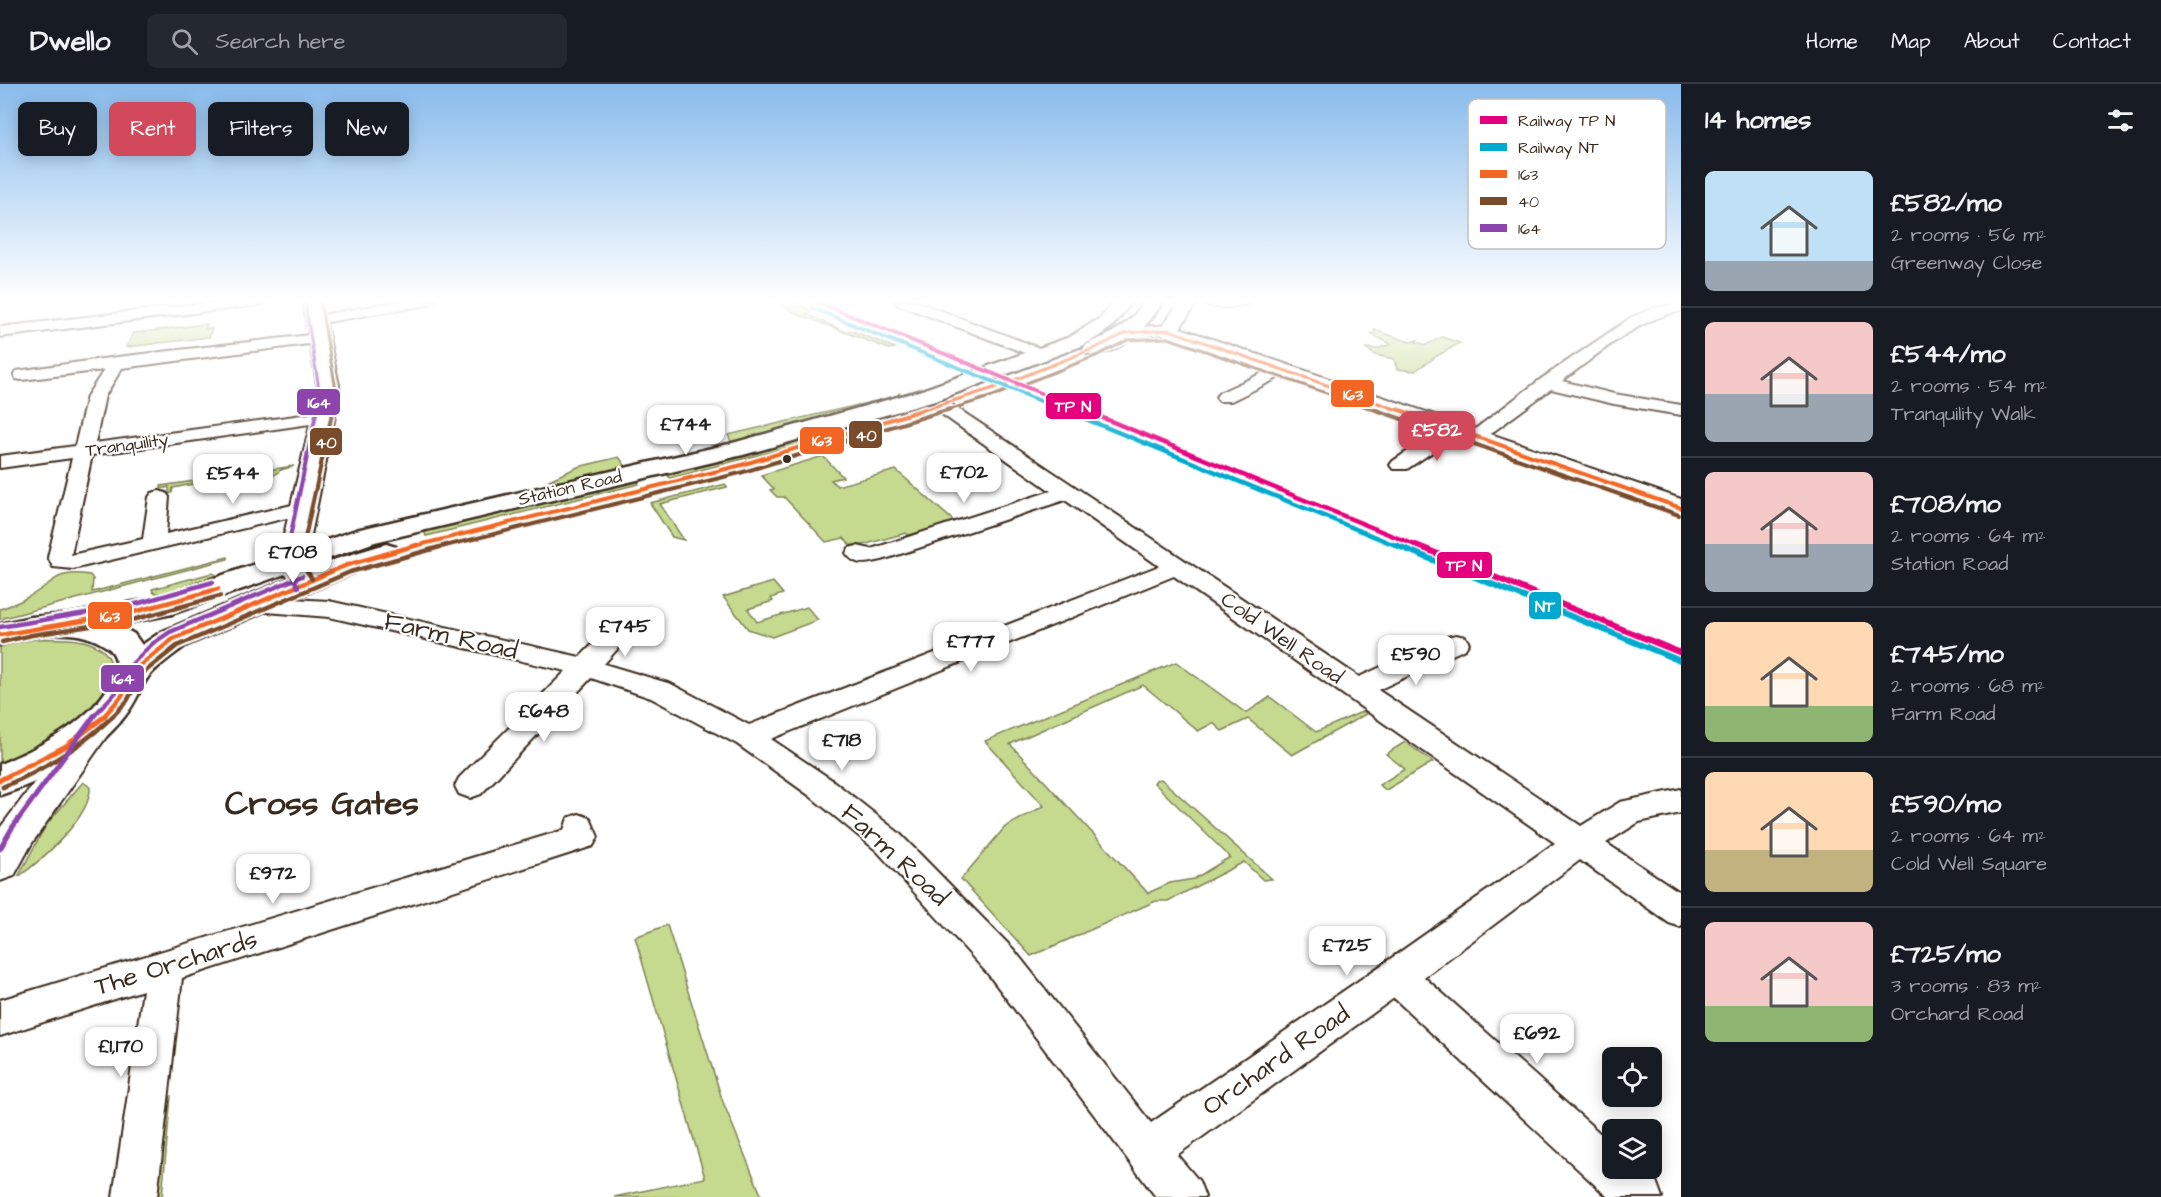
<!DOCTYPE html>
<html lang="en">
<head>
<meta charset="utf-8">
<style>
  body { margin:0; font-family:"Architects Daughter",sans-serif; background:#242831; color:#f1f3f6; height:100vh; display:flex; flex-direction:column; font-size:22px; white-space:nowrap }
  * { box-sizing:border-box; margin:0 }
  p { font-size:20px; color:#9ea1a6 }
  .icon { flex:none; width:33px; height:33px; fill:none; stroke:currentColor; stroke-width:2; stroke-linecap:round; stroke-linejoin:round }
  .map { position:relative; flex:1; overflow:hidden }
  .side { display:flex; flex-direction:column; background:#171b24; width:480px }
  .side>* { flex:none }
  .top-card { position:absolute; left:18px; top:18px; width:570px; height:54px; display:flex; gap:12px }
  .controls { position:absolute; left:1602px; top:963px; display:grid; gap:12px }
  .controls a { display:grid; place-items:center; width:60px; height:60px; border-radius:9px; background:#171b24; box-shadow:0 3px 15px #0003; font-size:30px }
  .price { position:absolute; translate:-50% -51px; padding:0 14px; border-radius:12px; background:#fff; color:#222; font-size:20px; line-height:39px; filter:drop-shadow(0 2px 3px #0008) }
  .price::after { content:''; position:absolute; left:50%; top:36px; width:18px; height:14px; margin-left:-9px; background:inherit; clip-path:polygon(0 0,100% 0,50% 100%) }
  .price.current { background:#d1495b; color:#fff }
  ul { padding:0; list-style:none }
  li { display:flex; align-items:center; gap:18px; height:150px; padding:0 24px }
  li+li { border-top:2px solid #363941 }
  li span { display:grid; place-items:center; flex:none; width:168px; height:120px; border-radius:9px; color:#555 }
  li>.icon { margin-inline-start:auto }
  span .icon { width:72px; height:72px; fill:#fffc; stroke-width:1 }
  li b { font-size:26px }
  h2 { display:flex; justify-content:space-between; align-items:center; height:72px; padding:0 24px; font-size:26px }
  .pill { padding:0 21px; border-radius:9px; background:#171b24; box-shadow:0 3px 15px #0003; font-size:21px; line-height:54px }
  .pill.current { background:#d1495b; color:#fff }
  header { display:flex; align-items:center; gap:36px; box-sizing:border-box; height:84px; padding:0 30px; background:#171b24; border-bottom:2px solid #363941 }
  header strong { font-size:28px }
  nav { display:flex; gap:33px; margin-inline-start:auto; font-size:21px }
  .search { width:420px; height:54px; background:#242831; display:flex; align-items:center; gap:15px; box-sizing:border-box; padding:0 21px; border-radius:9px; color:#9ea1a6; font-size:22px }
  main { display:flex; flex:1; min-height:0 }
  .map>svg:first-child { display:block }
</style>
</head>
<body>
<header>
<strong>Dwello</strong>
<div class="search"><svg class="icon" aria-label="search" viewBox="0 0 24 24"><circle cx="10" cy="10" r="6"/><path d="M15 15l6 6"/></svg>Search here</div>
<nav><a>Home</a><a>Map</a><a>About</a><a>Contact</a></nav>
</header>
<main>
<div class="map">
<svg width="1681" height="1113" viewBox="0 0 1681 1113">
  <rect width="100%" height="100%" fill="#fff"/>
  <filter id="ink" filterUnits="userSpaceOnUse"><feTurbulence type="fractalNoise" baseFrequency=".0167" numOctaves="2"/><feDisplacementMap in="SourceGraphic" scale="12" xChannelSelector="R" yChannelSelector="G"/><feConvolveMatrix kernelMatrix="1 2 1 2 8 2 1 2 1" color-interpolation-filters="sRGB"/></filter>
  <g filter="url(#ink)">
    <g fill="#c5d98f" stroke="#808256" stroke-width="1.5">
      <path d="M773 217H791L812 227 806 230 846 248 850 246 895 264 889 265 800 231Z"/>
      <path d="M207 240 205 245 212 244 209 253 126 263 134 249Z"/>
      <path d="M1374 246 1410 258 1418 256 1416 258 1426 261 1442 253 1460 259 1437 272 1415 287 1397 285 1394 275 1375 271 1366 264 1377 265 1391 260 1371 250 1375 249Z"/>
      <path d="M899 309 906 311 785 348 731 358 728 351 897 312Z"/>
      <path d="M912 322 917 324 778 366 670 394 665 388Z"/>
      <path d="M823 372 843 393 831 396 837 402 896 386 957 440 913 454 906 449 863 461H850L844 454 826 458 784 413H777L770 406 774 405 761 391Z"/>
      <path d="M619 373 627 384 571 398 549 396 578 383Z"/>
      <path d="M294 382 281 386 274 391 244 398V395L216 402V400L204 403 203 398 173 404 172 409 169 410V403L161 405V402Z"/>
      <path d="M636 394 639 400 426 452 423 443Z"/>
      <path d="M725 400 727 403 660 420 684 456 672 453 650 419Z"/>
      <path d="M228 473V475L0 535V525C9 522 18 519 26 514 55 500 53 485 90 491L93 495 92 508Z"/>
      <path d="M212 489 215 490 216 495 165 511 153 508 152 505Z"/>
      <path d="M773 498 783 510 771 514 773 517 748 525 757 538 807 523 818 536 772 553 748 545 723 513Z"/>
      <path d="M35 555C52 555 72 553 90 559 142 580 85 633 62 651 44 664 20 673 0 683V562Z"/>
      <path d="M1176 578 1246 629 1270 613 1316 648 1364 627 1366 630 1292 671 1248 635 1222 647 1213 639 1198 647 1143 601 1010 660 1148 809 1170 799 1194 795 1230 773 1154 699 1156 696 1161 695 1272 795 1263 796 1244 778 1168 817H1156L1031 872 961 795 1005 743 1044 722 985 657Z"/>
      <path d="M1405 658 1433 678 1386 706 1379 701 1405 685 1386 670Z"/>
      <path d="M83 698 90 703C92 732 41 777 18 793L46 741Z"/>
      <path d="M667 841 723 1018 762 1113H614L705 1094 635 853Z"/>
      <path d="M171 1012 162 1113H151L163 1015Z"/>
    </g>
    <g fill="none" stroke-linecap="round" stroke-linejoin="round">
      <defs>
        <g id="minor">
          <path d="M223 217H266L259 221 0 253V243Z"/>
          <path d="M401 217H434L427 221 316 240 309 236 316 232Z"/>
          <path d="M895 217H915L1050 268 1052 271 1050 274H1038L897 220Z"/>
          <path d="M1201 217H1250L1248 220C1235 223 1212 227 1201 217Z"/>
          <path d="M1681 219V227C1635 236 1599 270 1562 297L1614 310 1681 321V331L1614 320 1551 305 1482 356H1468L1466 352 1541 295 1632 233 1654 224Z"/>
          <path d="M1169 241 1177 246 1174 249 1126 254 1118 249 1126 244Z"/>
          <path d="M319 250 327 255 324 258 122 284 105 312 95 359 324 328 330 329 333 333 330 337 324 338 92 371 71 471 143 455 149 413 152 409 159 407 166 409 169 413 166 450 305 418 312 420 316 424 312 428 73 485 53 483 48 473 72 374 0 384V372L75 362 87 312 104 286 22 296 16 295 14 291 16 287 117 273Z"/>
          <path d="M1282 280 1290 285 1288 289 1231 317H1219L1216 313 1219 309Z"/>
          <path d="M942 317 948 318 1359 593 1447 553 1456 551 1465 553 1469 559 1465 565 1378 606 1581 742 1620 718 1681 705V729L1639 738 1606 759 1681 809V843L1669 839 1580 776 1424 893 1612 1060V1084H1641L1656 1097 1662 1113H1608L1394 914 1177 1071 1199 1097 1205 1113H1156L988 890 877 767 810 712 737 660 651 614 591 594 481 710 470 714 459 710 455 702 459 694 566 587 329 533 254 527 245 525 242 520 245 515 254 513 329 517 580 573 624 529 633 526 642 529 645 534 604 580 671 600 749 641 1159 482 1065 416 882 476C867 479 855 483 846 469L849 464 857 462 871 465 1051 407 936 326 933 322 936 318ZM1174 492 1555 759 1383 880 1151 1039 1014 866 899 749 832 696 771 655Z"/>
          <path d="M1454 339 1461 341 1463 345 1461 349 1407 385H1393L1390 381 1393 377 1447 341Z"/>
          <path d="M579 730 590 734 598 753 593 762 182 894 157 1113H113L143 906 0 952V916L564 746 568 734Z"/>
        </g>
        <g id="tertiary">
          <path d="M303 217H321L339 301V312L306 476 320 499 315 505 305 508 295 505 278 476 317 312V301Z"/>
          <path d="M1180 217H1198L1180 244 1681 415V432L1162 250 1160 246Z"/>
          <path d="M93 633 105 637 111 646 32 759 14 792 0 797V744L81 637Z"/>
        </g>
        <g id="secondary">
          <path d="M1113 217H1131C1117 240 1108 248 1084 261L935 317 743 371 375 458 172 530 118 541 134 550 142 561 161 548 336 475 386 460 396 463 401 469 396 475 358 487 185 562C172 572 155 583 146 596 139 608 134 621 125 632 96 670 45 697 0 711V680C38 664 86 640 108 604 117 590 121 573 107 563 74 540 35 552 0 561V540L31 533 68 530 155 514 356 446 729 360 919 307 1070 253 1102 233Z"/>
          <path d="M1144 217H1162C1152 241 1113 276 1086 269L1083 265C1088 258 1096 256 1104 253 1121 244 1135 234 1144 217Z"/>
        </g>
      </defs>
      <use href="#minor" stroke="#3b2a1e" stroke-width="4"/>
      <use href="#tertiary" stroke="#3b2a1e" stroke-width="4"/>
      <use href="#secondary" stroke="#3b2a1e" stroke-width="5"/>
      <use href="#minor" fill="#fff" fill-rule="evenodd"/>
      <use href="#tertiary" fill="#fff" fill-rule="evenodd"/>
      <use href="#secondary" fill="#fff" fill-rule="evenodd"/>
      <defs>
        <path id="bus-1-far3" d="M920 327 991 305 1095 264 1126 249 1169 246 1401 327"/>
        <g id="bus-1-far2">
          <path d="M1397 325 1681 424"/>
          <path d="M411 463 738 382 925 325"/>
        </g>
        <g id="bus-1-far1">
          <path d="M0 551 134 528 218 505"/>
          <path d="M103 633 121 613 138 583 173 555 347 481 417 461"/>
        </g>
        <path id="bus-1" d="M0 696 66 662 105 632"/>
        <g id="bus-2-far3">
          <path d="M320 217 335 300 336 312 333 327"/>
          <path d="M945 327 993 312 1098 271 1128 256 1168 254 1378 327"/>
        </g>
        <g id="bus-2-far2">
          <path d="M1373 325 1679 431"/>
          <path d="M303 463 333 325"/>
          <path d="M441 463 740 389 950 325"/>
        </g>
        <g id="bus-2-far1">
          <path d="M303 461 300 475 312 495"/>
          <path d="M2 558 32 551 136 535 220 512"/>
          <path d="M112 633 127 617 142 590 177 562 350 488 447 461"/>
        </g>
        <path id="bus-2" d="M3 703C44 685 81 663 113 632"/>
        <path id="bus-3-far3" d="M305 218 320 311 317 327"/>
        <path id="bus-3-far2" d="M288 463 317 325"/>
        <g id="bus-3-far1">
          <path d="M288 461 285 475 298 503"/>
          <path d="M0 543 129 522 213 498"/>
          <path d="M93 633 116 608 127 585 152 560 170 548 302 492"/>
        </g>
        <path id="bus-3" d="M0 765 12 744 94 632"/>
      </defs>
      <use href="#bus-1-far3" stroke="#fff" stroke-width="6"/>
      <use href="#bus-1-far2" stroke="#fff" stroke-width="8"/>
      <use href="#bus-1-far1" stroke="#fff" stroke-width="9"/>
      <use href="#bus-1" stroke="#fff" stroke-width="10"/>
      <use href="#bus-2-far3" stroke="#fff" stroke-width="6"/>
      <use href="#bus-2-far2" stroke="#fff" stroke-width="8"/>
      <use href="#bus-2-far1" stroke="#fff" stroke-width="9"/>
      <use href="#bus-2" stroke="#fff" stroke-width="10"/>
      <use href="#bus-3-far3" stroke="#fff" stroke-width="6"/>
      <use href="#bus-3-far2" stroke="#fff" stroke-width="8"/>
      <use href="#bus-3-far1" stroke="#fff" stroke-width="9"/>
      <use href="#bus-3" stroke="#fff" stroke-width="10"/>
      <use href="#bus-1-far3" stroke="#f26522" stroke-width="3"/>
      <use href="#bus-1-far2" stroke="#f26522" stroke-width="4"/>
      <use href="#bus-1-far1" stroke="#f26522" stroke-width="4.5"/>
      <use href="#bus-1" stroke="#f26522" stroke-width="5"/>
      <use href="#bus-2-far3" stroke="#7a4b2a" stroke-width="3"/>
      <use href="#bus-2-far2" stroke="#7a4b2a" stroke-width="4"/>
      <use href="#bus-2-far1" stroke="#7a4b2a" stroke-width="4.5"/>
      <use href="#bus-2" stroke="#7a4b2a" stroke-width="5"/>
      <use href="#bus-3-far3" stroke="#8e44ad" stroke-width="3"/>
      <use href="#bus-3-far2" stroke="#8e44ad" stroke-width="4"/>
      <use href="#bus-3-far1" stroke="#8e44ad" stroke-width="4.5"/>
      <use href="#bus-3" stroke="#8e44ad" stroke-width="5"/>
      <defs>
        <path id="rail-1-far2" d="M815 217 1085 327"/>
        <path id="rail-1-far1" d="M1081 325 1420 463"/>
        <path id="rail-1" d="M1416 461 1681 569"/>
        <path id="rail-2-far2" d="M812 224 1065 327"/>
        <path id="rail-2-far1" d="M1061 325 1400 463"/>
        <path id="rail-2" d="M1396 461 1678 576"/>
      </defs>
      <use href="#rail-1-far2" stroke="#fff" stroke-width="7"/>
      <use href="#rail-1-far1" stroke="#fff" stroke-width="8"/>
      <use href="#rail-1" stroke="#fff" stroke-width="10"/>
      <use href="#rail-2-far2" stroke="#fff" stroke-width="7"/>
      <use href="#rail-2-far1" stroke="#fff" stroke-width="8"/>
      <use href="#rail-2" stroke="#fff" stroke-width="10"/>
      <use href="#rail-1-far2" stroke="#e5007d" stroke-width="4"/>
      <use href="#rail-1-far1" stroke="#e5007d" stroke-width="4.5"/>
      <use href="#rail-1" stroke="#e5007d" stroke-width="6"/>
      <use href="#rail-2-far2" stroke="#00a9ce" stroke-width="4"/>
      <use href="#rail-2-far1" stroke="#00a9ce" stroke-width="4.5"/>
      <use href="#rail-2" stroke="#00a9ce" stroke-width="6"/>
    </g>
  </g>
  <linearGradient id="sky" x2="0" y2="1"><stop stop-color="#88bbec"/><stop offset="0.58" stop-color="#fff"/><stop offset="1" stop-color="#fff" stop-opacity="0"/></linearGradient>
  <rect width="1681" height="373" fill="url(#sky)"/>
  <circle fill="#3b2a1e" stroke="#fff" stroke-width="2" cx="787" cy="375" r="5"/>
  <g text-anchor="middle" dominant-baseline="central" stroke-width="4.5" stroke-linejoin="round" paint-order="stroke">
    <g font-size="18" fill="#3b2a1e" stroke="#fff">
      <text transform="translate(127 361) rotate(-8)">Tranquility</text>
      <text transform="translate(570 404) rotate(-13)">Station Road</text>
    </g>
    <g font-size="21" fill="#3b2a1e" stroke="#fff">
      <text transform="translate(1282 554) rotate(35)">Cold Well Road</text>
    </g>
    <g font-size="26" fill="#3b2a1e" stroke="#fff">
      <text transform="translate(451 552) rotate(13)">Farm Road</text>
      <text transform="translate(895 771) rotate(43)">Farm Road</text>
      <text transform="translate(176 879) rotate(-17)">The Orchards</text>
      <text transform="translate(1276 976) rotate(-35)">Orchard Road</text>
    </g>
    <g font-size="33" font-weight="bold" fill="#3b2a1e" stroke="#fff">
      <text x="322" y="720">Cross Gates</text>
    </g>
  </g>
  <rect x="1468" y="15" width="198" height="150" rx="9" fill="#fff" stroke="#c4bfbc" stroke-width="1.5"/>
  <rect x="1480" y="32" width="27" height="8" fill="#e5007d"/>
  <rect x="1480" y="59" width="27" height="8" fill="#00a9ce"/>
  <rect x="1480" y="86" width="27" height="8" fill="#f26522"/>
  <rect x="1480" y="113" width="27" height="8" fill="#7a4b2a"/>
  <rect x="1480" y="140" width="27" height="8" fill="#8e44ad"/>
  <g font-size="16" fill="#3b2a1e">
    <text x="1518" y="42">Railway TP N</text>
    <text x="1518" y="69">Railway NT</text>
    <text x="1518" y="96">163</text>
    <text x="1518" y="123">40</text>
    <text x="1518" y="150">164</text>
  </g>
  <g stroke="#fff" stroke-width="2">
    <rect x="1330" y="295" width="45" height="29" rx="6" fill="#f26522"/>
    <rect x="296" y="304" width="45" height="28" rx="6" fill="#8e44ad"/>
    <rect x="1045" y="308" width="57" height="28" rx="6" fill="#e5007d"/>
    <rect x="848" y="336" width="35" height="29" rx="6" fill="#7a4b2a"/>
    <rect x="799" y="342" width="46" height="29" rx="6" fill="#f26522"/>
    <rect x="309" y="343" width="34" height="29" rx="6" fill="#7a4b2a"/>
    <rect x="1436" y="467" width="57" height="28" rx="6" fill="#e5007d"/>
    <rect x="1528" y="507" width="34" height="29" rx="6" fill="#00a9ce"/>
    <rect x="87" y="517" width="46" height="29" rx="6" fill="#f26522"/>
    <rect x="100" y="580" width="45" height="29" rx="6" fill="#8e44ad"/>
  </g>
  <g font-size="16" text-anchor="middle" font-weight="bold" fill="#fff">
    <text x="1353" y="316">163</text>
    <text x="319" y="324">164</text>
    <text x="1073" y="328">TP N</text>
    <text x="866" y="357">40</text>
    <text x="822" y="362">163</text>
    <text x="326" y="364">40</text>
    <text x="1464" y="487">TP N</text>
    <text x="1545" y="528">NT</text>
    <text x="110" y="538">163</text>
    <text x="123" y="600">164</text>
  </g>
</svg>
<div class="controls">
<a><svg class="icon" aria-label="locate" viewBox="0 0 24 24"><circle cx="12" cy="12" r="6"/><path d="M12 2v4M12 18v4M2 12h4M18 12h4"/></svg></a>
<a><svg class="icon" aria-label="layers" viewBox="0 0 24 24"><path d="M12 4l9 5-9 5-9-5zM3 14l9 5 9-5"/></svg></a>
</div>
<b class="price" style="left:686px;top:372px">£744</b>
<b class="price current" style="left:1437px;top:378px">£582</b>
<b class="price" style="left:964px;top:420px">£702</b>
<b class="price" style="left:233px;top:421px">£544</b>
<b class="price" style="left:293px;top:500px">£708</b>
<b class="price" style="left:625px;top:574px">£745</b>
<b class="price" style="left:971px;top:589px">£777</b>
<b class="price" style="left:1416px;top:602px">£590</b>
<b class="price" style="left:544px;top:659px">£648</b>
<b class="price" style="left:842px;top:688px">£718</b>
<b class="price" style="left:273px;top:821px">£972</b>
<b class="price" style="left:1347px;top:893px">£725</b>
<b class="price" style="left:1537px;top:981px">£692</b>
<b class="price" style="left:121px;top:994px">£1,170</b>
<div class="top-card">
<a class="pill">Buy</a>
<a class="pill current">Rent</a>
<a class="pill">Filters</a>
<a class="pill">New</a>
</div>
</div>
<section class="side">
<h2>14 homes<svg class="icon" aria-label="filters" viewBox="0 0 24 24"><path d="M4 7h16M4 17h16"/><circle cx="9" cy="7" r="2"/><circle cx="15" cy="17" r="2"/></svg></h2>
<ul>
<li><span style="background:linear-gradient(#bfe0f5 75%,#9aa5b1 0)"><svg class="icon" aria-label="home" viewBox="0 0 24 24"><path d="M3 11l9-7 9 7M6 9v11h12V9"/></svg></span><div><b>£582/mo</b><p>2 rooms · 56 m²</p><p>Greenway Close</p></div></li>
<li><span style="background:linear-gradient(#f6c9c9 60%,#9aa5b1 0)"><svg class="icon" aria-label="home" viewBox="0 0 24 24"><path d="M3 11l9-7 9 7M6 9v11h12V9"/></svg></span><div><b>£544/mo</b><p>2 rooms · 54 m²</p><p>Tranquility Walk</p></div></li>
<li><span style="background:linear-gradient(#f6c9c9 60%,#9aa5b1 0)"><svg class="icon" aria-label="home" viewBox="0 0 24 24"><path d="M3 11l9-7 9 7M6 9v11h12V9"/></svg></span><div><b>£708/mo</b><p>2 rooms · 64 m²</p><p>Station Road</p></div></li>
<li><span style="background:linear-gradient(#ffd9b3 70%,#8fb573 0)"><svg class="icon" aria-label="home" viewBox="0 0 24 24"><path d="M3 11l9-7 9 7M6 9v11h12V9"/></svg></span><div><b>£745/mo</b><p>2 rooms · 68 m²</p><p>Farm Road</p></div></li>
<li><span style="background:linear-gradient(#ffd9b3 65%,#c2b280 0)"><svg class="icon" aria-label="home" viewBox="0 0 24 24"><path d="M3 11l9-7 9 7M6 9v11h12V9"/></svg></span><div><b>£590/mo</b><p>2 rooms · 64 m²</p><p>Cold Well Square</p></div></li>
<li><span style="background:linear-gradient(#f6c9c9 70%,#8fb573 0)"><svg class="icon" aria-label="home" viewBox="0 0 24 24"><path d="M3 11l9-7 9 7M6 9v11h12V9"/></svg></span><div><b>£725/mo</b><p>3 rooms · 83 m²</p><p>Orchard Road</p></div></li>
</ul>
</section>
</main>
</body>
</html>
